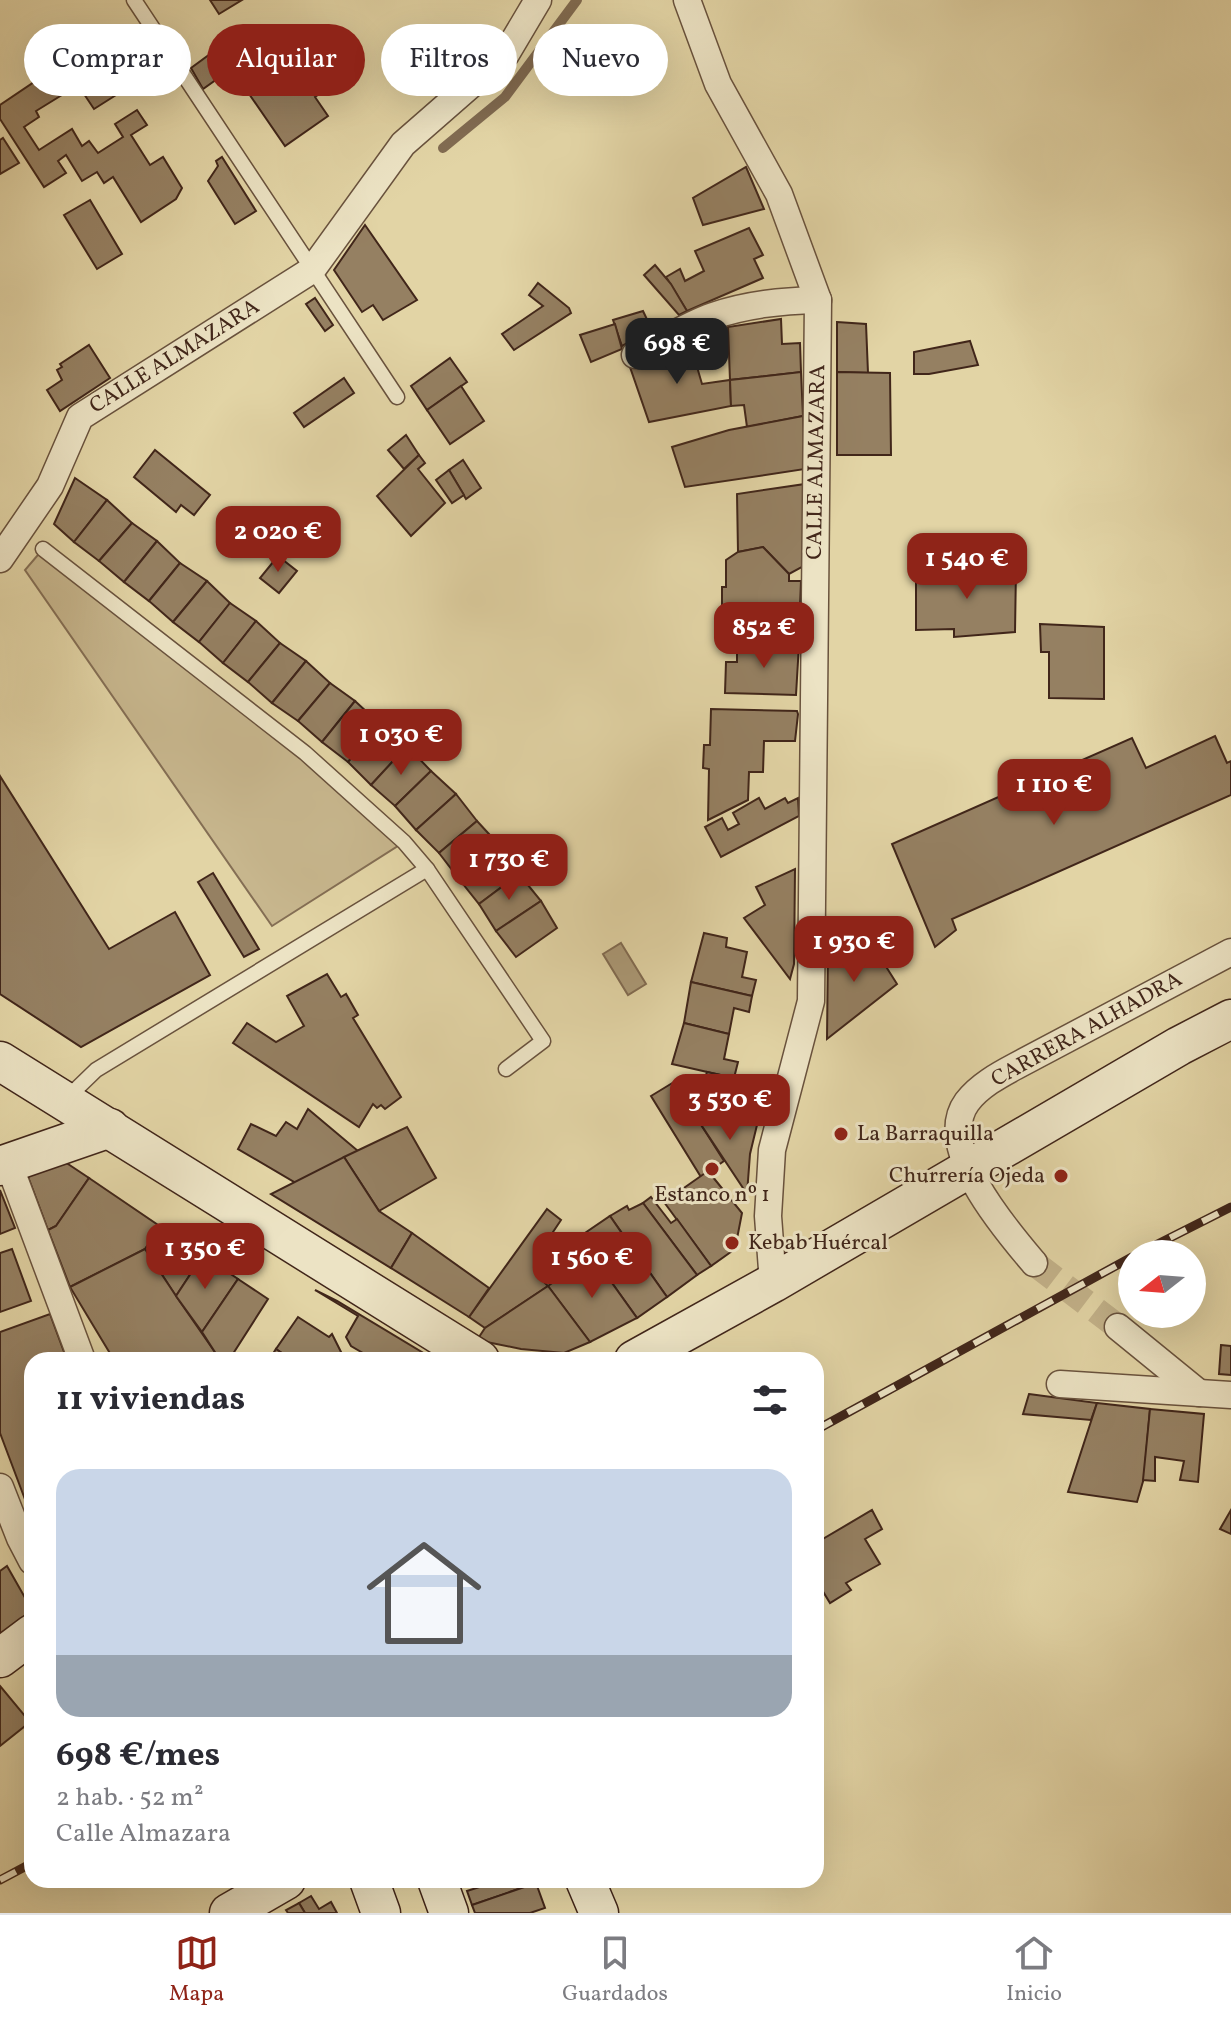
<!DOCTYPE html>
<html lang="es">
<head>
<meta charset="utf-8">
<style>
  body { margin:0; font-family:Vollkorn,serif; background:#f7f7f7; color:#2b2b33; height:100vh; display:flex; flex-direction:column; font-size:30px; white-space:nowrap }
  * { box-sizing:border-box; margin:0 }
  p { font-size:26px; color:#7c7c81 }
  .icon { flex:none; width:44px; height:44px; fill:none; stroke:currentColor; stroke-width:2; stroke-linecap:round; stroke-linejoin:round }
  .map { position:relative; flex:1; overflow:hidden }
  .side { position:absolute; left:24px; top:1352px; width:800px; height:536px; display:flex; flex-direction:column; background:#fff; border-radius:24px; box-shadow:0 8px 32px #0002 }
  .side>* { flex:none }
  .guide { position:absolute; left:24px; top:24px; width:800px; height:72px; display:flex; gap:16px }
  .needle { width:52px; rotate:253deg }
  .tools { position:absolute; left:1118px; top:1240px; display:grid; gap:16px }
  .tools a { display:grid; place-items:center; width:88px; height:88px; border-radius:50%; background:#fff; box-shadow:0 8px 32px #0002; font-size:40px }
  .price { position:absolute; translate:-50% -68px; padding:0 18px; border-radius:16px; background:#8f2418; color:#fff; font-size:26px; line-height:52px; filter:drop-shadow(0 2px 4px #0008) }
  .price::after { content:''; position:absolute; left:50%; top:48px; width:24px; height:18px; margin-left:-12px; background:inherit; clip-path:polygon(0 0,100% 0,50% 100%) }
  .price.current { background:#222; color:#fff }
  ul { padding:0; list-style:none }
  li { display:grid; align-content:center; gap:16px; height:424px; padding:0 32px }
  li+li { border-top:2px solid #e1e1e2 }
  li span { display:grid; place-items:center; height:248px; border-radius:24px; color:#555 }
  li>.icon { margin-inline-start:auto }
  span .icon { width:144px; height:144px; fill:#fffc; stroke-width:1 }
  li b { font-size:34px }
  h2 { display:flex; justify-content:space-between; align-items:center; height:96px; padding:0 32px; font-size:34px }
  .tag { padding:0 28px; border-radius:36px; background:#fff; box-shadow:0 8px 32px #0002; font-size:28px; line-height:72px }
  .tag.current { background:#8f2418; color:#fff }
  .menu { display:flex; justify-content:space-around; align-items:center; height:112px; border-top:2px solid #e1e1e2; background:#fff; font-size:22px; color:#7c7c81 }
  .menu a { display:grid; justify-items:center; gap:4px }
  .menu .current { color:#8f2418 }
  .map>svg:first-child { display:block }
</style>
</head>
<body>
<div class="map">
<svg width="1231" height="1913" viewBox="0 0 1231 1913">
  <rect width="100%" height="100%" fill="#e2d4a5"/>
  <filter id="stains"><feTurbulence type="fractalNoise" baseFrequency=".0025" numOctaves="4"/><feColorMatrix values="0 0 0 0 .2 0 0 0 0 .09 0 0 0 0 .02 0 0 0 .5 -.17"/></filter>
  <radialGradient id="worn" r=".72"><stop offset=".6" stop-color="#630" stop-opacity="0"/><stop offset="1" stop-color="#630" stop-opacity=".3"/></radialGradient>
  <path fill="#c7b68d" stroke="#846e54" stroke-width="2" d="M43 549 305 753 404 842 272 926 25 570Z"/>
  <path fill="#ab9976" stroke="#816b51" stroke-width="2" d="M621 943 646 984 628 995 603 954Z"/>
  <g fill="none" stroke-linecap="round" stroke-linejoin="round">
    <path stroke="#816b51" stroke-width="10" d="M443 148 505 97 577 0"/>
  </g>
  <g fill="#958062" stroke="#41261a" stroke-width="2">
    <path d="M210 0H242L219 14Z"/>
    <path d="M108 42 135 83 94 109 78 85 85 80 75 63Z"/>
    <path d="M217 49 231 69 203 89 191 68Z"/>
    <path d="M305 52 329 87 315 97 328 116 285 146 236 75 246 68 257 85Z"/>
    <path d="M55 68 70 90 36 111 39 117 24 127 39 150 72 129 82 146 89 141 98 153 123 137 115 124 137 110 147 125 131 135 150 165 163 157 182 188 176 199 141 222 113 177 104 183 97 172 82 181 66 155 58 161 66 173 44 187 0 119V105Z"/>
    <path d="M3 138 19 163 0 174V140Z"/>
    <path d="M222 157 256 211 235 224 208 181 218 166 216 161Z"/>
    <path d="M746 167 764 209 703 225 693 198Z"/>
    <path d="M90 200 122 254 97 269 64 215Z"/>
    <path d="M365 225 417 300 383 320 373 305 362 312 334 270Z"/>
    <path d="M749 228 763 255 754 259 763 278 687 311 666 277 680 269 685 281 704 271 695 251Z"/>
    <path d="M655 265 671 284 687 311 679 315 644 275Z"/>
    <path d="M538 283 569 308 571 313 514 350 502 334 543 306 529 295Z"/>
    <path d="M315 298 333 325 325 331 306 304Z"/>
    <path d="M643 311 652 330 622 346 613 320Z"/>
    <path d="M781 319 782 344 800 343 801 372 730 380 728 327Z"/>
    <path d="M837 322 866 324 868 373 837 372Z"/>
    <path d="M615 324 622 349 591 362 580 335Z"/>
    <path d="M970 341 978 365 929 374H914V352Z"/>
    <path d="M690 343 702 384 730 380 731 406 649 422 630 367Z"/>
    <path d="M89 345 110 378 60 411 47 390 62 380 57 370 62 367 60 364Z"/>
    <path d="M450 358 467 382 427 410 411 386Z"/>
    <path d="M801 372 803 416 747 427 744 405 731 406 730 380Z"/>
    <path d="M837 372 890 373 891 455H837Z"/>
    <path d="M344 378 354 393 304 427 294 413Z"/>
    <path d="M461 386 484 421 450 444 427 410Z"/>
    <path d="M803 416 805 469 685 487 672 447 729 430Z"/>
    <path d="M406 435 419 455 404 469 388 450Z"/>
    <path d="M155 450 210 495 194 515 181 505 176 512 134 477Z"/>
    <path d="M419 455 425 463 418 469 445 503 411 536 377 496Z"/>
    <path d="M463 460 481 488 466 499 449 470Z"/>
    <path d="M449 470 464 495 452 503 436 480Z"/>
    <path d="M75 478 107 500 74 542 54 524Z"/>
    <path d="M805 484 802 567 789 574 763 547 738 552 737 494Z"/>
    <path d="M107 500 132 523 99 561 74 542Z"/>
    <path d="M132 523 157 541 124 582 99 561Z"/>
    <path d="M157 541 180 563 149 601 124 582Z"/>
    <path d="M763 547 789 574V581H801L800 607H763L762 623 725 622V606H722V587H726V560L738 552Z"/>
    <path d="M278 556 297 571 279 593 260 578Z"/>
    <path d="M180 563 207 581 173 622 149 601Z"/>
    <path d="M1016 568 1015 632 954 637V629L916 630V570Z"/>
    <path d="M207 581 230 603 199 642 173 622Z"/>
    <path d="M230 603 256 621 223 663 199 642Z"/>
    <path d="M256 621 280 643 248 682 223 663Z"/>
    <path d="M1040 624 1104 627V699L1049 698V652H1041Z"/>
    <path d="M280 643 306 661 272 703 248 682Z"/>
    <path d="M737 644H799L796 695 725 693 726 662H737Z"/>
    <path d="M306 661 330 683 298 721 272 703Z"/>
    <path d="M330 683 355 701 322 742 298 721Z"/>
    <path d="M355 701 381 725 348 762 322 742Z"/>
    <path d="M711 709 797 711 798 714 795 741H764L763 772H749L748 800 708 820 709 769 703 768 704 745H710Z"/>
    <path d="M381 725 407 746 371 785 348 762Z"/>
    <path d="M1215 736 1227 763 1231 761V795L952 919 956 930 935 947 892 844 1132 738 1146 768Z"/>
    <path d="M407 746 431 771 395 806 371 785Z"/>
    <path d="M431 771 456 794 416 830 395 806Z"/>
    <path d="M0 776 109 949 175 912 210 975 81 1047 0 994Z"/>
    <path d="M456 794 477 821 439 853 416 830Z"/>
    <path d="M759 798 765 809 785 798 788 803 798 798 799 816 721 857 705 827 722 818 728 830 739 824 733 813Z"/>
    <path d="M477 821 500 846 459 879 439 853Z"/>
    <path d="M500 846 519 874 479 904 459 879Z"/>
    <path d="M795 869 794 964 790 979 744 918 765 905 756 887Z"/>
    <path d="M213 873 259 949 244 957 198 882Z"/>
    <path d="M519 874 541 901 496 931 479 904Z"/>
    <path d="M541 901 557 928 516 957 496 931Z"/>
    <path d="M704 933 727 938 726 947 747 952 742 977 756 980 752 996 691 982Z"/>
    <path d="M873 946 897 984 827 1039 828 949Z"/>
    <path d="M327 974 341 997 346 994 358 1015 353 1018 401 1097 385 1109 381 1105 377 1108 373 1104 359 1127 233 1043 247 1023 276 1042 304 1026 287 996Z"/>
    <path d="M691 982 752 996 749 1012 734 1008 729 1034 684 1023Z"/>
    <path d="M684 1023 729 1034 724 1059 738 1062 734 1078 672 1064Z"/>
    <path d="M707 1072 752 1082 746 1107 761 1110 757 1125 695 1110Z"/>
    <path d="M674 1082 724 1161 701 1177 651 1096Z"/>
    <path d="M690 1108 757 1125 750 1154 747 1194Z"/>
    <path d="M308 1109 358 1151 296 1183 238 1149 251 1124 276 1136 286 1122 297 1129Z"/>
    <path d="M407 1127 436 1178 379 1211 344 1157Z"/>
    <path d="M344 1157 379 1211 412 1233 391 1268 271 1194Z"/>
    <path d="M62 1160 89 1178 56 1226 48 1230 27 1174Z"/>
    <path d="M708 1171 742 1213 735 1249 711 1266 664 1202Z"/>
    <path d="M89 1178 161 1227 145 1249 70 1287 48 1230 56 1226Z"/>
    <path d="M0 1190 15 1228 0 1234Z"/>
    <path d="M651 1197 671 1223 677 1219 711 1266 697 1275 643 1203Z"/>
    <path d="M643 1203 697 1275 667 1297 610 1216 627 1206 629 1210Z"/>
    <path d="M547 1209 561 1220 547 1241 556 1257 544 1282 548 1286 485 1328 469 1317Z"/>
    <path d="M610 1216 623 1235 613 1241 626 1260 636 1253 667 1297 637 1318 592 1255 594 1254 582 1235Z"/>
    <path d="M161 1227 203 1255 176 1296 145 1249Z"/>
    <path d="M412 1233 489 1288 469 1317 391 1268Z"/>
    <path d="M12 1249 31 1301 0 1312V1253Z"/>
    <path d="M145 1249 176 1296 219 1358 114 1360 70 1287Z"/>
    <path d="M203 1255 238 1279 202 1332 176 1296Z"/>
    <path d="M592 1255 637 1318 590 1342 548 1286Z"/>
    <path d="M238 1279 268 1299 229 1360H220L202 1332Z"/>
    <path d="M548 1286 590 1342 564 1353 521 1349 477 1340 485 1328Z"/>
    <path d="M315 1290 337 1301 435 1360H375L351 1346 346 1337 358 1316Z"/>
    <path d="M50 1314 67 1360H32V1518L0 1433V1332Z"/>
    <path d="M298 1317 329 1337 332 1334 342 1354 333 1360H292L276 1349Z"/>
    <path d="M1221 1345 1231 1346V1375L1219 1374Z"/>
    <path d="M276 1349 292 1360H269Z"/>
    <path d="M1029 1394 1097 1403 1091 1420 1023 1414Z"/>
    <path d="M1097 1403 1150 1409 1144 1478 1137 1502 1068 1492Z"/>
    <path d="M1150 1409 1204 1414 1198 1482 1180 1480 1184 1461 1155 1457V1481L1143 1480Z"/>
    <path d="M872 1510 882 1529 865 1539 880 1564 846 1583 851 1590 830 1603 816 1580V1543Z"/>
    <path d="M1231 1510V1534L1220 1529Z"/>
    <path d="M7 1566 32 1610 0 1635V1571Z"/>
    <path d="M0 1686 30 1722 0 1746Z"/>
    <path d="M480 1880H534L536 1883 472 1905 467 1891 483 1886Z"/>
    <path d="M536 1883 545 1908 530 1913H475L472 1905Z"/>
    <path d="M311 1896 319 1909 331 1902 337 1913H305L299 1903Z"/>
    <path d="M299 1903 305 1913H288L286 1910Z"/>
  </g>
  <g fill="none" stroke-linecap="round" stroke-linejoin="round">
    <path stroke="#c2b189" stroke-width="26" stroke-dasharray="26 13" stroke-linecap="butt" d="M1034 1263 1118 1327"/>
    <defs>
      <g id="lane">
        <path d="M134 0 397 397"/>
        <path d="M43 549 305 753 404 842 427 869 543 1041 506 1069"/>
        <path d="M64 1101 96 1070 427 869"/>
      </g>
      <g id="street">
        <path d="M687 0 718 84 779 194 818 300 811 1001 772 1150 768 1216 773 1283"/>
        <path d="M635 355C661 342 687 325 713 316 748 304 782 301 818 300"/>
        <path d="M0 559 50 486 80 417 312 270 403 144 506 54 538 0"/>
        <path d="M8 1162 82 1360"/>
        <path d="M1034 1263C1006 1230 934 1147 967 1102 979 1086 999 1075 1016 1066L1231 952"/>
        <path d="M1118 1327 1199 1393"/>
        <path d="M1060 1384 1231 1395"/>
        <path d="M0 1487 20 1538 32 1561"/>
      </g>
      <g id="secondary">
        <path d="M0 1061 480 1360"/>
        <path d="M0 1166 110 1128"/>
        <path d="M634 1360 773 1283 1179 1046 1231 1019"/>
        <path d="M0 1658 32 1634"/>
        <path d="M369 1880 381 1913"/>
        <path d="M437 1880 449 1913"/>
        <path d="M585 1880 599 1913"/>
        <path d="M229 1913 286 1880"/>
      </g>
    </defs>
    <use href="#lane" stroke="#69523d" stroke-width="17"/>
    <use href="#street" stroke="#69523d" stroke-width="29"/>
    <use href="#secondary" stroke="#41261a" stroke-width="41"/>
    <use href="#lane" stroke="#ece3c4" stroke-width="14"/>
    <use href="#street" stroke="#ece3c4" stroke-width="26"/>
    <use href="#secondary" stroke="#ece3c4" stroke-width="38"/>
    <defs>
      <g id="rail">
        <path d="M1138 1254 1231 1207"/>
        <path d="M816 1430 1132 1257"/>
        <path d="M0 1880 32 1863"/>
      </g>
    </defs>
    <use href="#rail" stroke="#41261a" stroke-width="9"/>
    <use href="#rail" stroke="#ece3c4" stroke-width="6" stroke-dasharray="18" stroke-linecap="butt"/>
  </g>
  <g fill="#8f2418" stroke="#ece3c4" stroke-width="3">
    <circle cx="841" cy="1134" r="8"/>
    <circle cx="712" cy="1169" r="8"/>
    <circle cx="1061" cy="1176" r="8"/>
    <circle cx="732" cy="1243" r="8"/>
  </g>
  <g text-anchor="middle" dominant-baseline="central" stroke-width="6" stroke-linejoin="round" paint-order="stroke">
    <g font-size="22" fill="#41261a" stroke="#ece3c4">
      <text transform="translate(175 357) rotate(-32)">CALLE ALMAZARA</text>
      <text transform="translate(817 462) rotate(-89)">CALLE ALMAZARA</text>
      <text transform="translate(1087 1030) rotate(-29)">CARRERA ALHADRA</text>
    </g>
    <g font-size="22" fill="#41261a" stroke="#ece3c4" text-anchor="start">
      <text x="857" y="1134">La Barraquilla</text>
      <text x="1045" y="1176" text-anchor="end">Churrería Ojeda</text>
      <text x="712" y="1195" text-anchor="middle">Estanco nº 1</text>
      <text x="748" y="1243">Kebab Huércal</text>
    </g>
  </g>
  <rect width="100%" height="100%" filter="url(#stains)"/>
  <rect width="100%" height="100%" fill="url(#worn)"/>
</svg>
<div class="tools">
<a><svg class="needle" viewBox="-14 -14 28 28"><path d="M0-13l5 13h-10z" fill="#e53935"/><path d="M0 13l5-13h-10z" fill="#7c7c81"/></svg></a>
</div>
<b class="price current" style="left:677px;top:386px">698 €</b>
<b class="price" style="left:278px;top:574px">2 020 €</b>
<b class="price" style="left:967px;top:601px">1 540 €</b>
<b class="price" style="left:764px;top:670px">852 €</b>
<b class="price" style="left:401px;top:777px">1 030 €</b>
<b class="price" style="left:1054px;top:827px">1 110 €</b>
<b class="price" style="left:509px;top:902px">1 730 €</b>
<b class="price" style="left:854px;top:984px">1 930 €</b>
<b class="price" style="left:730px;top:1142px">3 530 €</b>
<b class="price" style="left:205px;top:1291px">1 350 €</b>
<b class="price" style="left:592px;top:1300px">1 560 €</b>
<div class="guide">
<a class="tag">Comprar</a>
<a class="tag current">Alquilar</a>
<a class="tag">Filtros</a>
<a class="tag">Nuevo</a>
</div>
<section class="side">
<h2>11 viviendas<svg class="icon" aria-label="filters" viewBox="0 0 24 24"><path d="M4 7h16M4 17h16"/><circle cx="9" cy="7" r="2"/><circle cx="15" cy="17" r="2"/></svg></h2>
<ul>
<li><span style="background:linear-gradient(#c9d6e8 75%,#9aa5b1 0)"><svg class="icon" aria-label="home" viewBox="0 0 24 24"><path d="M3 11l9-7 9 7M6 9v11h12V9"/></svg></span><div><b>698 €/mes</b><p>2 hab. · 52 m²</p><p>Calle Almazara</p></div></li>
</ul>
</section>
</div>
<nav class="menu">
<a class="current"><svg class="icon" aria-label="map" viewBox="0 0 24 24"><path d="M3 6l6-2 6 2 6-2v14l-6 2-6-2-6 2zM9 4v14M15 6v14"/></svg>Mapa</a>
<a><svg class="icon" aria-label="saved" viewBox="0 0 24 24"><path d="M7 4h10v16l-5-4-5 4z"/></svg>Guardados</a>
<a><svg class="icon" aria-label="home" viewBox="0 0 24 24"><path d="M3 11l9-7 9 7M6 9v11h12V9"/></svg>Inicio</a>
</nav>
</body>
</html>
